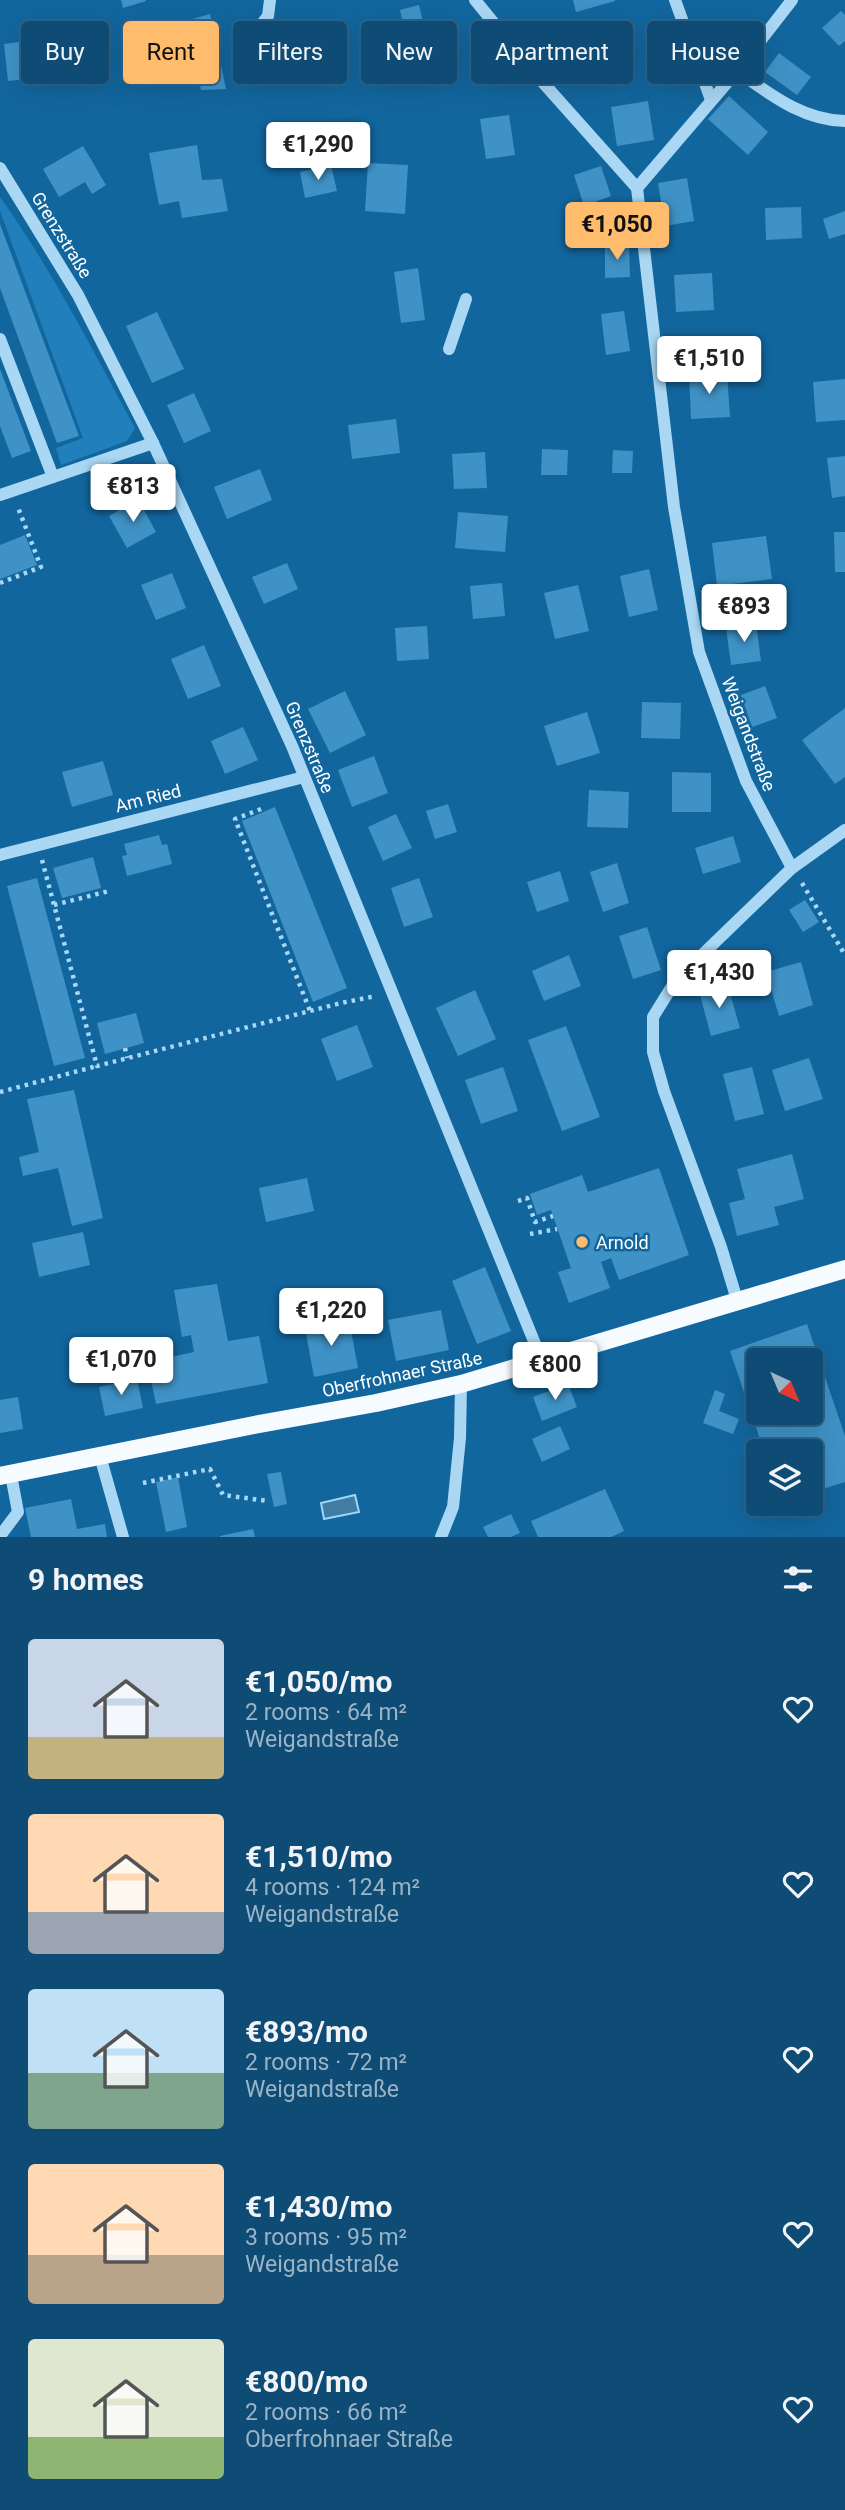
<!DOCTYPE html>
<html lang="en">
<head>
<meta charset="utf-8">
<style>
  body { margin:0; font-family:Roboto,sans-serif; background:#1c567e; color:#f1f3f6; height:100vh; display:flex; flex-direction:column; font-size:26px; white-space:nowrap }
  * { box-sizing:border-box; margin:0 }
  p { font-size:23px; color:#9bb4c5 }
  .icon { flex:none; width:38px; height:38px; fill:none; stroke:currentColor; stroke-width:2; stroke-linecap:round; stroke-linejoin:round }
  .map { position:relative; height:1537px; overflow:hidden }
  .sheet { display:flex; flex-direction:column; background:#0e4c76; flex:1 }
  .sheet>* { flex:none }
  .hud { position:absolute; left:21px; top:21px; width:803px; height:63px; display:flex; gap:14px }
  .needle { width:46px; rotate:136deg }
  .controls { position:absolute; left:746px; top:1348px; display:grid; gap:14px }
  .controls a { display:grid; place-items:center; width:77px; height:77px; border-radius:7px; background:#0e4c76; box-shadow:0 7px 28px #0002,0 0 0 2px #2e6388; font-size:35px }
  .price { position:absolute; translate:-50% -60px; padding:0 16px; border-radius:7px; background:#fff; color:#222; font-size:23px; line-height:46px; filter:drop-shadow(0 2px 4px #0008) }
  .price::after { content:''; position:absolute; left:50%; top:42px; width:21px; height:16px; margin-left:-10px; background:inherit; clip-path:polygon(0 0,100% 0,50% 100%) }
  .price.current { background:#ffbc6c; color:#111 }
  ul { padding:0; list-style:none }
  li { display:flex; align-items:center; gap:21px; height:175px; padding:0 28px }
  li span { display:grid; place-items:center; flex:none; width:196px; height:140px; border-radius:7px; color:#555 }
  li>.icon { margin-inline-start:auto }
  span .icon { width:84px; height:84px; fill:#fffc; stroke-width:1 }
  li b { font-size:30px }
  h2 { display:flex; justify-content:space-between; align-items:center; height:84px; padding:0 28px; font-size:30px }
  .chip { padding:0 24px; border-radius:7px; background:#0e4c76; box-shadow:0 7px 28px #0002,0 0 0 2px #2e6388; font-size:24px; line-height:63px }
  .chip.current { background:#ffbc6c; color:#111 }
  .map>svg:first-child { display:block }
</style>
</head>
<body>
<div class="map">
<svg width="845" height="1537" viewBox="0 0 845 1537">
  <rect width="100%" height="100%" fill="#12669e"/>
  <path fill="#2180bb" d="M0 197C52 270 92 349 135 428L127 441 61 465 56 448 83 438 0 211Z"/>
  <path fill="#427ca3" stroke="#9bd5f7" stroke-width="2" d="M355 1495 359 1512 324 1519 321 1503Z"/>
  <g fill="#3f92c6" fill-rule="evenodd">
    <path d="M121 0H146V1L123 8Z"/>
    <path d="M573 0H615V1L576 12Z"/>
    <path d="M419 5 427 40 408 45 400 10Z"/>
    <path d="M841 11 845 15V41L839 46 822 28Z"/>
    <path d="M210 14 226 89 201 90 198 75 181 81 167 26Z"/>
    <path d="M49 38 54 76 8 81 4 44Z"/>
    <path d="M779 53 811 77 797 95 765 72Z"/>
    <path d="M729 96 768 132 748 155 708 119Z"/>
    <path d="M648 101 654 140 617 146 611 107Z"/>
    <path d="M509 115 515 155 486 159 480 119Z"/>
    <path d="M197 145 202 180 222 179 228 211 182 218 179 201 159 205 149 153Z"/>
    <path d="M83 146 106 185 92 194 85 182 59 197 43 169Z"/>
    <path d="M368 163 408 165 405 214 365 211Z"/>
    <path d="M331 165 337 191 305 198 300 172Z"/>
    <path d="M601 166 611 196 584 206 574 175Z"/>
    <path d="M687 178 694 221 665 226 658 183Z"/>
    <path d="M801 207 802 238 766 240 765 208Z"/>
    <path d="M845 211V234L829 239 823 219Z"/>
    <path d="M0 224 79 436 57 443 0 288Z"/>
    <path d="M629 246 630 277 605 278V247Z"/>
    <path d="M418 268 425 320 401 323 394 272Z"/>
    <path d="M712 273 714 310 676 312 674 275Z"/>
    <path d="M624 311 630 351 606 355 601 314Z"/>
    <path d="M157 312 184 369 152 383 126 326Z"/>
    <path d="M0 369 31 451 12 458 0 426Z"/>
    <path d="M727 372 730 417 691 419 689 374Z"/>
    <path d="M845 379V420L816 422 813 382Z"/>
    <path d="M194 393 211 431 184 443 167 405Z"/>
    <path d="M396 419 400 453 352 459 348 425Z"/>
    <path d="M542 449 568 450 567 475H541Z"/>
    <path d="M613 450 633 451 632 473H612Z"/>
    <path d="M485 452 487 488 454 489 452 454Z"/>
    <path d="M845 456V496L832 498 827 458Z"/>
    <path d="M260 469 272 500 227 519 214 487Z"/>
    <path d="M138 499 156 532 127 548 109 516Z"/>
    <path d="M458 512 508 516 505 552 455 548Z"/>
    <path d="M834 532H845V572H835Z"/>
    <path d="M25 535 37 565 0 579V545Z"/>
    <path d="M766 536 772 579 717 586 712 543Z"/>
    <path d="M287 563 298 589 264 604 252 577Z"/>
    <path d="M649 569 658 610 629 617 620 576Z"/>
    <path d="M172 573 186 608 156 620 141 585Z"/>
    <path d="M502 583 505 616 473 619 470 586Z"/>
    <path d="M578 585 589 631 555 639 544 593Z"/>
    <path d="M756 623 761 661 731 665 726 627Z"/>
    <path d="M427 626 429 659 397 661 395 628Z"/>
    <path d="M204 645 221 686 188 699 171 659Z"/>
    <path d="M765 686 777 718 752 727 741 695Z"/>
    <path d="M345 691 366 735 330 753 308 709Z"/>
    <path d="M642 702 681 703 680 739 641 738Z"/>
    <path d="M845 708V777L835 784 802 740Z"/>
    <path d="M587 712 600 753 557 766 544 726Z"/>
    <path d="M243 727 258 760 225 774 211 741Z"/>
    <path d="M374 756 388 793 352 807 338 770Z"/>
    <path d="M103 761 113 795 72 807 62 772Z"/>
    <path d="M672 772 711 773V812H672Z"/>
    <path d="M589 790 629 792 628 828 587 827Z"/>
    <path d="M448 804 457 832 435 839 426 811Z"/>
    <path d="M275 807 347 988 313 1002 242 821Z"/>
    <path d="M396 814 412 848 383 861 368 827Z"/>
    <path d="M159 835 162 845 167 844 172 864 127 876 122 856 127 855 124 844Z"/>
    <path d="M733 836 741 862 703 874 695 848Z"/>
    <path d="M93 857 101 888 62 898 53 868Z"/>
    <path d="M617 863 629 903 603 912 590 872Z"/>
    <path d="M560 871 569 901 537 912 527 882Z"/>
    <path d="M37 878 85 1058 54 1066 7 886Z"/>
    <path d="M419 878 433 917 404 927 391 888Z"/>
    <path d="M805 900 819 922 803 932 789 910Z"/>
    <path d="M647 927 661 970 633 979 619 936Z"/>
    <path d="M569 955 581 986 544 1001 532 971Z"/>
    <path d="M801 962 813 1005 779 1016 766 972Z"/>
    <path d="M727 983 740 1028 711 1036 699 991Z"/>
    <path d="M475 990 496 1039 458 1056 436 1008Z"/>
    <path d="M136 1013 144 1043 105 1054 97 1023Z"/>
    <path d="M357 1025 373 1067 337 1081 321 1039Z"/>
    <path d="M566 1026 600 1117 562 1131 528 1040Z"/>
    <path d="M809 1058 823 1099 785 1111 772 1070Z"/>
    <path d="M503 1067 518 1111 481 1124 465 1080Z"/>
    <path d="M752 1067 764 1114 735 1121 723 1074Z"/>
    <path d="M74 1090 103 1218 72 1226 58 1168 23 1176 19 1157 39 1152 27 1099Z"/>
    <path d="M792 1154 804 1199 774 1207 779 1225 737 1236 729 1203 745 1199 737 1169Z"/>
    <path d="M659 1168 689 1255 619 1280 611 1258 601 1262 610 1288 569 1303 558 1272 571 1268 551 1210 537 1215 530 1194 582 1175 588 1192Z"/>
    <path d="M307 1178 314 1211 266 1222 259 1188Z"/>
    <path d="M83 1232 90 1265 39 1277 32 1243Z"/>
    <path d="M485 1267 511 1331 477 1344 452 1281Z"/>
    <path d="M217 1284 228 1341 259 1336 268 1383 156 1404 147 1362 194 1352 191 1335 182 1337 174 1290Z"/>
    <path d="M441 1310 449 1350 396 1361 388 1320Z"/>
    <path d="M349 1320 358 1368 314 1377 305 1328Z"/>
    <path d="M807 1324 845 1436V1482L810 1493V1451H764L730 1351ZM758 1360H810V1412H758Z"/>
    <path d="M137 1379 143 1408 105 1416 99 1387Z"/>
    <path d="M568 1384 577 1407 542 1421 533 1397Z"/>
    <path d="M715 1390 725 1394 719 1411 739 1419 733 1434 703 1423Z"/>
    <path d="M18 1397 23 1429 0 1433V1400Z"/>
    <path d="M560 1426 570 1449 542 1462 532 1439Z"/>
    <path d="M281 1472 287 1504 274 1507 267 1474Z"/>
    <path d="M178 1477 187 1527 166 1532 156 1482Z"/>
    <path d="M605 1489 624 1531 611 1537H538L531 1521Z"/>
    <path d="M71 1499 77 1529 105 1524 107 1537H31L25 1508Z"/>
    <path d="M511 1514 520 1533 511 1537H488L483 1527Z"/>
    <path d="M253 1529 255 1537H220V1536Z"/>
  </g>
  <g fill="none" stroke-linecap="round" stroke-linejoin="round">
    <g stroke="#a9d7f4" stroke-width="4.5" stroke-dasharray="3.5 5" stroke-linecap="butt">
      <path d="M0 583 41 567 17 505"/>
      <path d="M261 809 235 819 310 1011"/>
      <path d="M42 860 97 1066 341 1003 376 996"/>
      <path d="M802 883 845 955"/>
      <path d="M54 905 109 891"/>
      <path d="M125 1048 127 1058"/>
      <path d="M0 1092 97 1066"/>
      <path d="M518 1201 527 1198 535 1222 553 1216"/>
      <path d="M530 1234 557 1229"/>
      <path d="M143 1483 210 1469 223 1495 268 1501"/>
    </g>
    <g stroke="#a9d7f4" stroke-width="12">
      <path d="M475 0 538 77 637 188 674 507 699 652 746 781 792 868"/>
      <path d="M675 0 711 100"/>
      <path d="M261 25 268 16 270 0"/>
      <path d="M737 71C770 94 802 120 845 121"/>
      <path d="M0 168 78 295 153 443 292 746 542 1361"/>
      <path d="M637 188 737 71 792 0"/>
      <path d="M0 339 53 477"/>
      <path d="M449 349 466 299"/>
      <path d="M0 495 153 443"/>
      <path d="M0 855 304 777"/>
      <path d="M737 1300 721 1247 664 1091 653 1052V1017L676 980 792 868 845 830"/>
      <path d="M100 1456 123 1537"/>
      <path d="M0 1536 18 1512 11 1475"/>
      <path d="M441 1537 453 1507 460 1438 461 1384"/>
    </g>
    <path stroke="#f6fbff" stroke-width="18" d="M0 1476 254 1425 376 1403 461 1384 845 1269"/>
  </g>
  <circle fill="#ffbc6c" stroke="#12669e" stroke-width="2.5" cx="582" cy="1242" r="7"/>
  <g text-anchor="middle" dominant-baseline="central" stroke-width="5" stroke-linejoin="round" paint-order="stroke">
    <g font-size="18" fill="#fff" stroke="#12669e">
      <text transform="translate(62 235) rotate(58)">Grenzstraße</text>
      <text transform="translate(749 734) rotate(69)">Weigandstraße</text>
      <text transform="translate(310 747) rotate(67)">Grenzstraße</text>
      <text transform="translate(148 798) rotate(-14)">Am Ried</text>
      <text transform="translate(402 1374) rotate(-12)">Oberfrohnaer Straße</text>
    </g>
    <g font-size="18" fill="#fff" stroke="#12669e" text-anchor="start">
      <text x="596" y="1242">Arnold</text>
    </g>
  </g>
</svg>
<div class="controls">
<a><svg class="needle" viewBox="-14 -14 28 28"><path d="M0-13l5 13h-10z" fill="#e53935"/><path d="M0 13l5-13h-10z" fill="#9bb4c5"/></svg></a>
<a><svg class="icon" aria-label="layers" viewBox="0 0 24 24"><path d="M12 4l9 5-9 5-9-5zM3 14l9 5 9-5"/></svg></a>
</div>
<b class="price" style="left:318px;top:182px">€1,290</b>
<b class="price current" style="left:617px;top:262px">€1,050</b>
<b class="price" style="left:709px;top:396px">€1,510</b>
<b class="price" style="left:133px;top:524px">€813</b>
<b class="price" style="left:744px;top:644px">€893</b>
<b class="price" style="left:719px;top:1010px">€1,430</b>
<b class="price" style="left:331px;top:1348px">€1,220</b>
<b class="price" style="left:121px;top:1397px">€1,070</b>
<b class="price" style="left:555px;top:1402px">€800</b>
<div class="hud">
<a class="chip">Buy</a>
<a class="chip current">Rent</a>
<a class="chip">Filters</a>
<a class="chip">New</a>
<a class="chip">Apartment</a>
<a class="chip">House</a>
</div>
</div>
<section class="sheet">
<h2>9 homes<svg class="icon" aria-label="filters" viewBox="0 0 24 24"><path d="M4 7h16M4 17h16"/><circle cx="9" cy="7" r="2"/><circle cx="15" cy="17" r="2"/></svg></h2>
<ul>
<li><span style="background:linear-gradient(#c9d6e8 70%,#c2b280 0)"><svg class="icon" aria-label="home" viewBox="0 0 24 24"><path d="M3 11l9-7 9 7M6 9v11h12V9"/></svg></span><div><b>€1,050/mo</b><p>2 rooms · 64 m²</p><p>Weigandstraße</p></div><svg class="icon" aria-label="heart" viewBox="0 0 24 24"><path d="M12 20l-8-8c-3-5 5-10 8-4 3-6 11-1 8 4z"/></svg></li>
<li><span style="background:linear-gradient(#ffd9b3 70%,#9aa5b1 0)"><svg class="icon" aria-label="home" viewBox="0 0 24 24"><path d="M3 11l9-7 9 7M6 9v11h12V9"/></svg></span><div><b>€1,510/mo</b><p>4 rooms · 124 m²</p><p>Weigandstraße</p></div><svg class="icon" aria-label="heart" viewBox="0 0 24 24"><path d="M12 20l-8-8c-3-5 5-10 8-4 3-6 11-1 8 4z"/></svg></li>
<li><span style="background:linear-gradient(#bfe0f5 60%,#7fa58c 0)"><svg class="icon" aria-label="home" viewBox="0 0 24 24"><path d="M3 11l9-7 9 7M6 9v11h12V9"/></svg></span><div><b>€893/mo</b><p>2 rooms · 72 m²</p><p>Weigandstraße</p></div><svg class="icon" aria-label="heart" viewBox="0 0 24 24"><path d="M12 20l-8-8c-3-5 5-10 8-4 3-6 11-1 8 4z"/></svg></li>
<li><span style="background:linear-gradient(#ffd9b3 65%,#b9a48a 0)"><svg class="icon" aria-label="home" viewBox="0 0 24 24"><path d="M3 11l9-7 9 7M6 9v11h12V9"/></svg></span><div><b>€1,430/mo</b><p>3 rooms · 95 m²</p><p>Weigandstraße</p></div><svg class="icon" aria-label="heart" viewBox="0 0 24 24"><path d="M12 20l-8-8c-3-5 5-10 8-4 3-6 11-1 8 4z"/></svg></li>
<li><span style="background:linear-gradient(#dfe7d0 70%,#8fb573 0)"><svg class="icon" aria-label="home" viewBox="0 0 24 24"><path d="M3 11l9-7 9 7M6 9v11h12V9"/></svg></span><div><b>€800/mo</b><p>2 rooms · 66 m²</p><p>Oberfrohnaer Straße</p></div><svg class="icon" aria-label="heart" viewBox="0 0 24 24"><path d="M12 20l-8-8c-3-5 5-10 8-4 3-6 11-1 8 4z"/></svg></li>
</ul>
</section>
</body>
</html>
